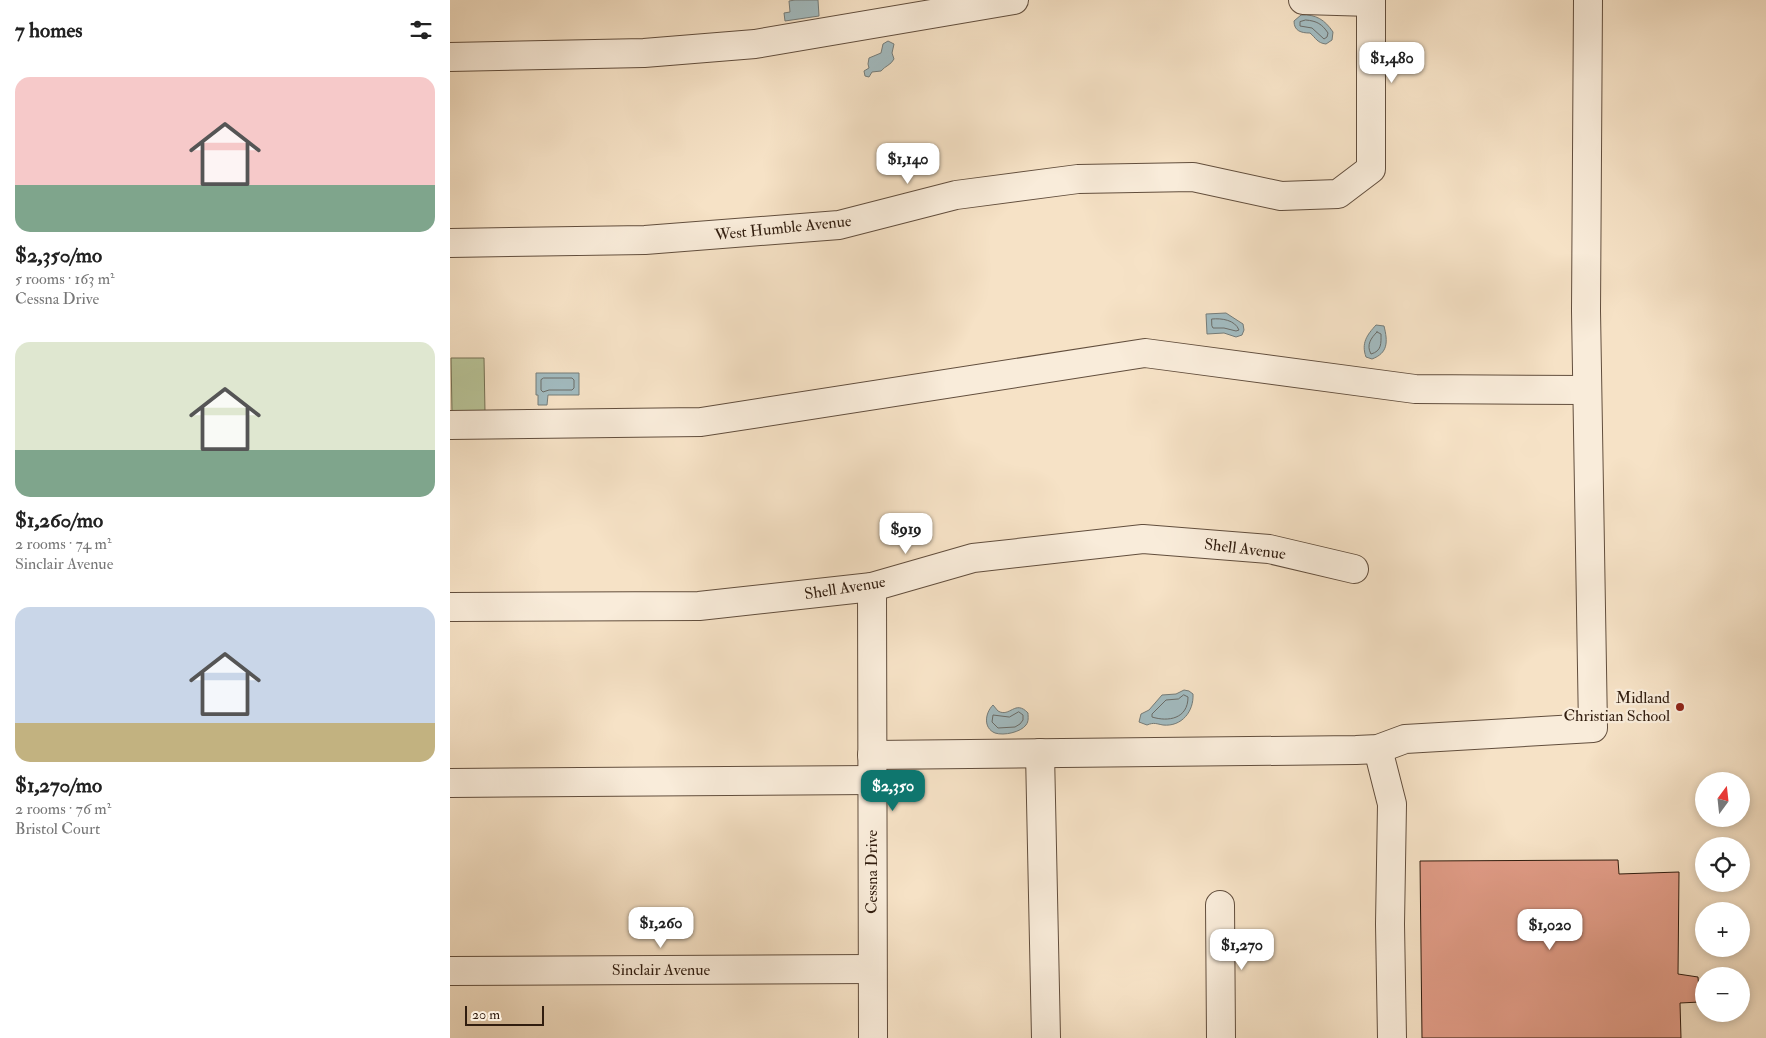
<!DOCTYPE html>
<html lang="en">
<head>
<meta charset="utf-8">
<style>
  body { margin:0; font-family:"IM FELL Double Pica",serif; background:#f2f2f2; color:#222; height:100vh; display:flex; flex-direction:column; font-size:19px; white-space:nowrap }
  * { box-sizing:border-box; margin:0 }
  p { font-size:16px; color:#767676 }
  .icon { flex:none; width:28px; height:28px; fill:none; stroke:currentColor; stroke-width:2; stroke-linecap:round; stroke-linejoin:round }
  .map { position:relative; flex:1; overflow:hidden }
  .sheet { display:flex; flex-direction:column; background:#fff; width:450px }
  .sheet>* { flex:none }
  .needle { width:32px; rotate:15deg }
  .tools { position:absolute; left:1245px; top:772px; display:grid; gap:10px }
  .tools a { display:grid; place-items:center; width:55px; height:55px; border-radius:50%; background:#fff; box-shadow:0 2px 8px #0003; font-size:25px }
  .scale { position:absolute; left:15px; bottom:12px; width:79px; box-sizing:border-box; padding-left:5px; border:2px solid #311d0f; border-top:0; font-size:14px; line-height:18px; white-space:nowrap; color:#311d0f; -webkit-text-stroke:4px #f9ecda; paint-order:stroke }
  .price { position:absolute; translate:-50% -42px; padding:0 11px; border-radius:10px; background:#fff; color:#222; font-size:16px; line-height:32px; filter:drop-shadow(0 1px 2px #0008) }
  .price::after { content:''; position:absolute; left:50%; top:30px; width:15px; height:11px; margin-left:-8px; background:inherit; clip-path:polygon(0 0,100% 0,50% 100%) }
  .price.current { background:#0f766e; color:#fff }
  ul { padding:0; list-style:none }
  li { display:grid; align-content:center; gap:10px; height:265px; padding:0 15px }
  li span { display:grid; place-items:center; height:155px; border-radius:15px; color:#555 }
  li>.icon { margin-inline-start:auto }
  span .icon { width:90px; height:90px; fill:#fffc; stroke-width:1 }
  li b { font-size:21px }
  h2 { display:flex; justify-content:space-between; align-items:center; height:60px; padding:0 15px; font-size:21px }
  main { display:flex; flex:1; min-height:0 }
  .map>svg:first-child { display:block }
</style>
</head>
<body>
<main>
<section class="sheet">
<h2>7 homes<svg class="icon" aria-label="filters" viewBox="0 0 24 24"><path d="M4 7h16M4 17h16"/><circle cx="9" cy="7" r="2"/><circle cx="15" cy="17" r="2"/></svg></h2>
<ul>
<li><span style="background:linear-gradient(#f6c9c9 70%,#7fa58c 0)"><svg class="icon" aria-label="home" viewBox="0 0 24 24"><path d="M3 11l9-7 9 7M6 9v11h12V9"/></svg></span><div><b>$2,350/mo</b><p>5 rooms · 163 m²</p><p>Cessna Drive</p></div></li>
<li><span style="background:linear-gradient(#dfe7d0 70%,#7fa58c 0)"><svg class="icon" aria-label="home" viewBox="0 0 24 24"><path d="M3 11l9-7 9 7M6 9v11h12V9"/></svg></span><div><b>$1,260/mo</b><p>2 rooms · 74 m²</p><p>Sinclair Avenue</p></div></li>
<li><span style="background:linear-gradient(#c9d6e8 75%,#c2b280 0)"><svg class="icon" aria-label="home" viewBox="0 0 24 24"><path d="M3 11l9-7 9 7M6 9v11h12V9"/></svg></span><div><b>$1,270/mo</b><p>2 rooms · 76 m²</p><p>Bristol Court</p></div></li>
</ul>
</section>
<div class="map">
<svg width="1316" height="1038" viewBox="0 0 1316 1038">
  <rect width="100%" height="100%" fill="#f6e2c6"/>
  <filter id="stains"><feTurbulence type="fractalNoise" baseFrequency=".004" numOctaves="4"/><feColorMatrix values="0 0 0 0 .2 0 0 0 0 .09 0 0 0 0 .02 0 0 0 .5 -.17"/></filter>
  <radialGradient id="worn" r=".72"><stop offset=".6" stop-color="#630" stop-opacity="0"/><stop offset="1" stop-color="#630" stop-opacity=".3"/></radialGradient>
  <path fill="#b8c498" stroke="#747054" d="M1 358H34L35 412H2Z"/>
  <g fill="#a2bbc0" stroke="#757c79">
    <path d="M345 0H368L369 16 335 21 334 13 340 12 339 1Z"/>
    <path d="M851 15C866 14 875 20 883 32L882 40 876 44C867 43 866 38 860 33 851 33 844 31 844 21Z"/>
    <path d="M438 41 444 44 442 53 444 59C441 65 435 66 431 71L422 72 419 77 415 76 414 71 419 68 418 64 419 58 431 53 433 44Z"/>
    <path d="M776 313 793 324 794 330 792 335 786 337 774 333 757 334 756 314Z"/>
    <path d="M926 325 934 326C938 342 938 353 922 359L916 357C911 343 917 335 926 325Z"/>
    <path d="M86 373H129V395H98L97 405H88V395H86Z"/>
    <path d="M734 690 739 691 743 694C744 711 732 727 713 725 707 724 704 722 697 725L689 722 691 714 699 710 712 695 726 694Z"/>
    <path d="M543 705C545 707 546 709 548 711 560 718 565 699 578 713 578 717 579 721 576 725 571 732 554 736 545 733 533 728 535 713 543 705Z"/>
  </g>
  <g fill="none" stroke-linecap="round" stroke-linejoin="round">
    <g stroke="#6a6c68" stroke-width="1">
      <path d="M856 20C867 21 872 24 878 33L877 37 874 39 862 28 850 26V22Z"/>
      <path d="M762 319C772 318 785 320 789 330L786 331 774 328H763L762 326Z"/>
      <path d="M927 332 931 334C931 343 932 351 921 354 916 345 921 338 927 332Z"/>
      <path d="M94 378H122L124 380V388L122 390H99L93 392 91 390V380Z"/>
      <path d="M734 695 738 697C738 719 718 722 702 717V714L716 700 728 699Z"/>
      <path d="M569 712 573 715V720L570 724 565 727 548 728 542 722 543 715 559 717Z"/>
    </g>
  </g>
  <path fill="#e19c87" stroke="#311d0f" d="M1168 860 1169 874 1229 872 1228 974 1248 977 1250 1002 1230 1003 1231 1038H972L970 861Z"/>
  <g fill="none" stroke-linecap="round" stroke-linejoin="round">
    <defs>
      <g id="minor">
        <path d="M853 0 921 2"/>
        <path d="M0 57 194 53 305 44 564 0"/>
        <path d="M0 243 195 240 389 225 506 195 628 179 743 177 831 196 888 194 921 169V0"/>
        <path d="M0 425 251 422 695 353 965 389 1137 390"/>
        <path d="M422 587 423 1038"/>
        <path d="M0 607 249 606 422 587 523 558 693 539 819 549 904 569"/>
        <path d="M928 749 942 804 940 924 942 1038"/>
        <path d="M590 753 596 1038"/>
        <path d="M422 755 906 750 928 749 955 739 1143 728 1136 311 1138 0"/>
        <path d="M0 783 422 780"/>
        <path d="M770 905 771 1038"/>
        <path d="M0 971 422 969"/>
      </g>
    </defs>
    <use href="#minor" stroke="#624e3d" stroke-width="30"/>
    <use href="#minor" stroke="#f9ecda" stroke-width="28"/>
  </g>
  <circle fill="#8f2418" stroke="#f9ecda" stroke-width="2" cx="1230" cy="707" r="5"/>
  <g text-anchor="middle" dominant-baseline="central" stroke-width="4.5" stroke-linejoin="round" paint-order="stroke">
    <g font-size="16" fill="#311d0f" stroke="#f9ecda">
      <text transform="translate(333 228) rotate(-6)">West Humble Avenue</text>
      <text transform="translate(795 549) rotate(7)">Shell Avenue</text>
      <text transform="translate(395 588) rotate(-9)">Shell Avenue</text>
      <text transform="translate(422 872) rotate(-90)">Cessna Drive</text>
      <text x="211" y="970">Sinclair Avenue</text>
    </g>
    <g font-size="16" fill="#311d0f" stroke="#f9ecda" text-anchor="end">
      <text x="1220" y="698">Midland<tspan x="1220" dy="18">Christian School</tspan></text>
    </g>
  </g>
  <rect width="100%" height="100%" filter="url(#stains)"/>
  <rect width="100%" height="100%" fill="url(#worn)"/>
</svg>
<div class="tools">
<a><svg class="needle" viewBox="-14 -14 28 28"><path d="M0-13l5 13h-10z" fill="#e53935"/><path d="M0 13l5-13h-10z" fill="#767676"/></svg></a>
<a><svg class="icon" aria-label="locate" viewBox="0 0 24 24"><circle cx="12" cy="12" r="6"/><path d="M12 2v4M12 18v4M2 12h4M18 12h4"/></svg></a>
<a>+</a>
<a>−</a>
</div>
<div class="scale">20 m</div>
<b class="price" style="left:942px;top:84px">$1,480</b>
<b class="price" style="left:458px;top:185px">$1,140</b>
<b class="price" style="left:456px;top:555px">$919</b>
<b class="price current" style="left:443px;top:812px">$2,350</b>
<b class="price" style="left:211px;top:949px">$1,260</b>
<b class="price" style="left:1100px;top:951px">$1,020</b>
<b class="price" style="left:792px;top:971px">$1,270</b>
</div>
</main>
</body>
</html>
